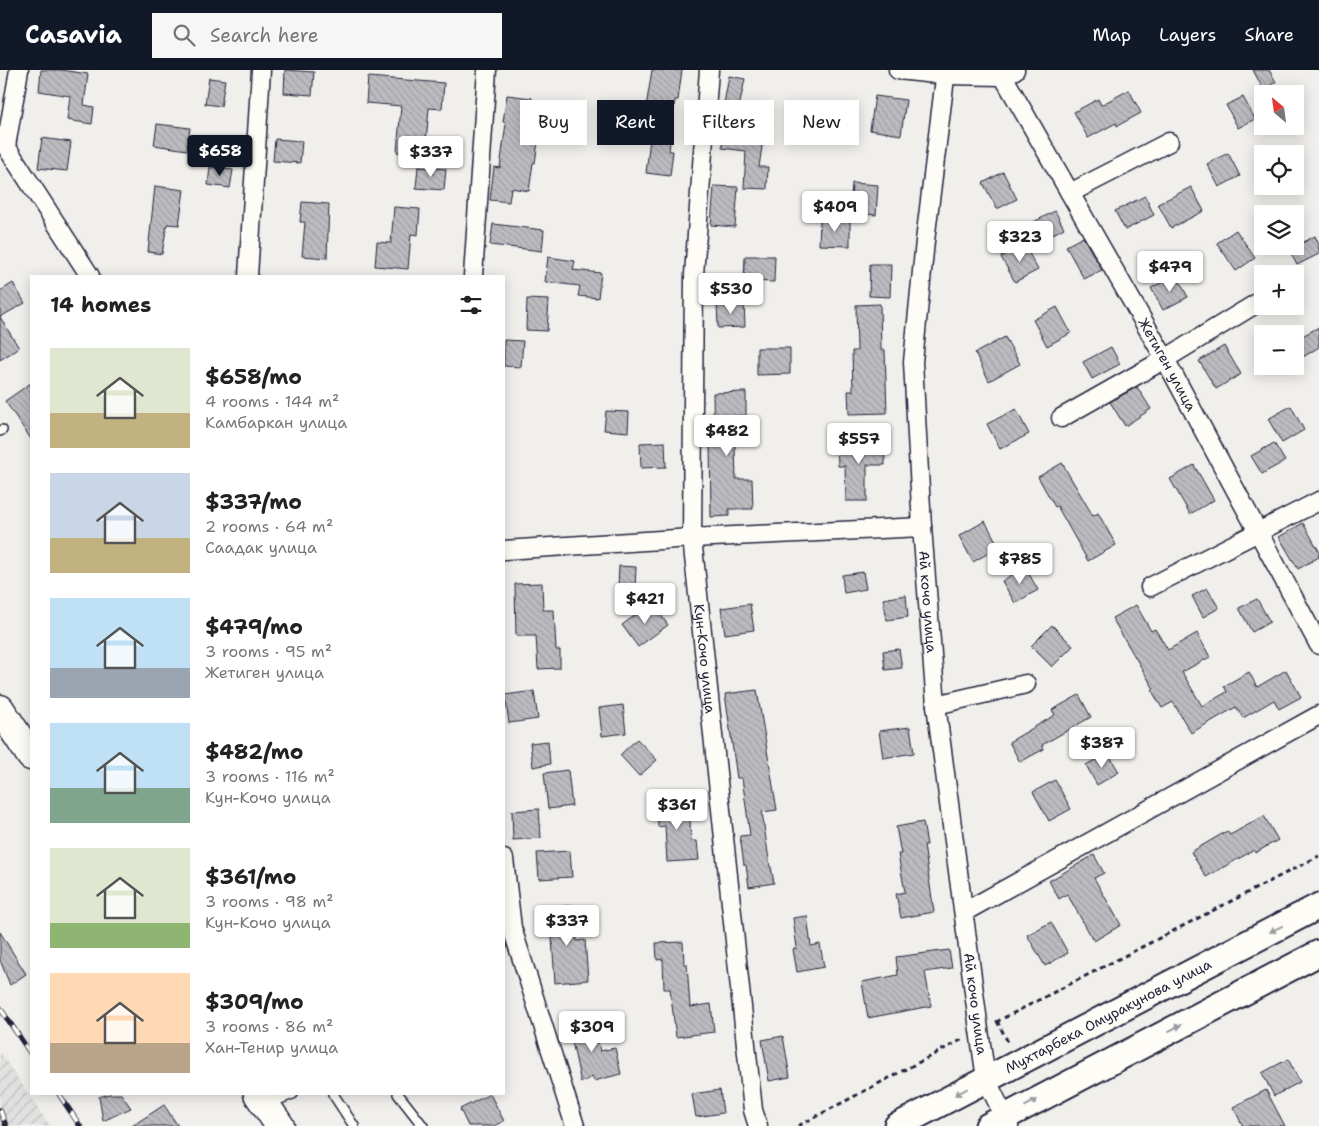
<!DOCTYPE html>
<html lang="en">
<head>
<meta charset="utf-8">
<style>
  body { margin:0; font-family:"Shantell Sans",sans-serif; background:#f6f6f6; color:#222; height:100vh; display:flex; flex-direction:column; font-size:19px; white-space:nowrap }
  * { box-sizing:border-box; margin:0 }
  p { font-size:16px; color:#767676 }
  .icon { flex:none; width:28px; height:28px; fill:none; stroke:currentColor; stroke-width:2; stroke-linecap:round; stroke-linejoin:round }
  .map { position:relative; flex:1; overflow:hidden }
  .details { position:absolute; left:30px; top:205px; width:475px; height:820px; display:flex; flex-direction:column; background:#fff; border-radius:0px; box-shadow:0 2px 12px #0003 }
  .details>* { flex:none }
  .hud { position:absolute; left:520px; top:30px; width:475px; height:45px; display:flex; gap:10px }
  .needle { width:32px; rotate:331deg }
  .controls { position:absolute; left:1254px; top:15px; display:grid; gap:10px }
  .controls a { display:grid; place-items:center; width:50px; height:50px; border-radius:0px; background:#fff; box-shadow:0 2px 12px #0003; font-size:25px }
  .price { position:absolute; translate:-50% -42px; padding:0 11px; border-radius:5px; background:#fff; color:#222; font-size:16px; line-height:32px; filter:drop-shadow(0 1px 2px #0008) }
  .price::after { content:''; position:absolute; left:50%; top:30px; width:15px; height:11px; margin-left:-8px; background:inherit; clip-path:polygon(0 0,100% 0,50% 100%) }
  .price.active { background:#111827; color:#fff }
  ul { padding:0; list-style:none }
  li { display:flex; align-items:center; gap:15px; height:125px; padding:0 20px }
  li span { display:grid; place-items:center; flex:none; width:140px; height:100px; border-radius:0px; color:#555 }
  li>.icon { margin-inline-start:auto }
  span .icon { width:60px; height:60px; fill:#fffc; stroke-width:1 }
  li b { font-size:21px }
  h2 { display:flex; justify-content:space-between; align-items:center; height:60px; padding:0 20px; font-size:21px }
  .tag { padding:0 18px; border-radius:0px; background:#fff; box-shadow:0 2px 12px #0003; font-size:18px; line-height:45px }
  .tag.active { background:#111827; color:#fff }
  header { display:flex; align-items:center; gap:30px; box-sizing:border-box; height:70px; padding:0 25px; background:#111827; color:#fff }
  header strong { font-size:24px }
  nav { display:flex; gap:28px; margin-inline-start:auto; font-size:18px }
  .search { width:350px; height:45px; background:#f6f6f6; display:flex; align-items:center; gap:12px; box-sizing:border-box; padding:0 18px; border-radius:0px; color:#767676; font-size:19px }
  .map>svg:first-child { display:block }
</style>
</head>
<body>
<header>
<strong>Casavia</strong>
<div class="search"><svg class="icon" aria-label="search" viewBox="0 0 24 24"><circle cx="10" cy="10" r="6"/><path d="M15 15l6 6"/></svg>Search here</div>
<nav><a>Map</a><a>Layers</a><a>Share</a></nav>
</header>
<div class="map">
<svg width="1319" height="1056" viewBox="0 0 1319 1056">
  <defs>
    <pattern id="industrial-furrows" width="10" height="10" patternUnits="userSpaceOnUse" patternTransform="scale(1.25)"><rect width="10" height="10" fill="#e0e0df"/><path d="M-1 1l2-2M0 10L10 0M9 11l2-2" fill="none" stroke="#c0c0c0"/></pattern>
    <pattern id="building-back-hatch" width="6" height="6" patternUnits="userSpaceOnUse" patternTransform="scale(1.25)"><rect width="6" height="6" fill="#bcbcc0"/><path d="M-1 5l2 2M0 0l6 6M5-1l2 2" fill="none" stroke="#a1a1a6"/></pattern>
  </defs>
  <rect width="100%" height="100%" fill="#f0efec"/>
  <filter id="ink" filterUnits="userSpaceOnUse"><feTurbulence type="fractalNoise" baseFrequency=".02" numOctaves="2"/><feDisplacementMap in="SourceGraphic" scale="10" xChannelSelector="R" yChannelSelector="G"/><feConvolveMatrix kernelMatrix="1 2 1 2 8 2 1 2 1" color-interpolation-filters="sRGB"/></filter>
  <g filter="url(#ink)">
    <path fill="url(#industrial-furrows)" d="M0 982 50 1056H0Z"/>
    <g fill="url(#building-back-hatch)" stroke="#22223b">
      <path d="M41 0H61L88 4 84 35 94 37 92 54 67 50 70 26 39 21Z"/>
      <path d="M285 0 314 2 312 25 284 23Z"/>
      <path d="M652 0H682L678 30H675L669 81H673L670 106 646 103 650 69 641 68Z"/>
      <path d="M1253 0H1269L1276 12 1263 19Z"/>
      <path d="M729 6 745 9 738 42 723 39Z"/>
      <path d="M368 7 444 13 442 39 429 38 425 84 397 82 401 36 366 33Z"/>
      <path d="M209 8 225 10 221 36 205 34Z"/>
      <path d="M1129 20 1141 43 1117 56 1116 53 1088 68 1074 42 1098 29 1101 35Z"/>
      <path d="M507 25 532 28 527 70 538 72 535 93H533L529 121 511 118 509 132 490 130 494 97 500 98 506 53 503 52Z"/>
      <path d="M875 26 906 30 901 65 870 60Z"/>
      <path d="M1243 27 1255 49 1238 58 1226 35Z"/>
      <path d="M726 51 765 56 759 97H768L767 119 744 118 746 81 722 78Z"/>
      <path d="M157 54 190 58 187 80 154 75Z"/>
      <path d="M42 68 71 72 67 101 38 98Z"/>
      <path d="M275 69 302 71 300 93 273 91Z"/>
      <path d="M1228 83 1240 106 1219 117 1207 94Z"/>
      <path d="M210 97 233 100 230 118 208 115Z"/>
      <path d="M418 97 446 99 444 120 416 118Z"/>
      <path d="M1003 102 1017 129 997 139 983 113Z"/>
      <path d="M852 113 878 115 876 145 850 143Z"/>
      <path d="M155 116 184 120 179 155 167 154 162 184 148 182Z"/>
      <path d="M714 116 738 117 735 157 711 155Z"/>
      <path d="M1191 117 1204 141 1171 158 1158 134Z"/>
      <path d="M1145 126 1154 145 1125 160 1115 141Z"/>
      <path d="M302 132 329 134 327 188 302 186 305 152H300Z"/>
      <path d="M394 137 420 139 418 165 411 164 408 199 375 196 377 172 391 173Z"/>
      <path d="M1055 141 1064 158 1033 175 1024 157Z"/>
      <path d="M820 150H850V176L819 175Z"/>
      <path d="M493 154 544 160 542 181 490 175Z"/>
      <path d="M1236 160 1255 188 1236 201 1217 173Z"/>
      <path d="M1315 166 1319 175V184L1297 195 1289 180Z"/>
      <path d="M1083 167 1102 200 1084 209 1066 176Z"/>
      <path d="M1024 174 1038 200 1015 212 1001 187Z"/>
      <path d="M745 186H775L774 212 744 211Z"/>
      <path d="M548 187 575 191 573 200 601 203 598 228 578 226 580 216 545 212Z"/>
      <path d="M870 194H891L890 227 869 226Z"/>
      <path d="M1176 205 1188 227 1163 240 1151 218Z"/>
      <path d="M13 213 25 233 0 247 19 278 0 290V221Z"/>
      <path d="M527 229 549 230 547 261 526 260Z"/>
      <path d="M717 232H744L745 257 718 258Z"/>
      <path d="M880 234 881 280H885L887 343 849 344 848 321H853L852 281H857L856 235Z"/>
      <path d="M1057 237 1071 263 1047 276 1033 250Z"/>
      <path d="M1319 257V277L1295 292V270Z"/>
      <path d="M1005 267 1020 294 989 311 975 283Z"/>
      <path d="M504 270 523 271 521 297 504 296Z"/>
      <path d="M1224 276 1241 304 1216 319 1199 291Z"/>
      <path d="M1111 277 1120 294 1092 309 1083 292Z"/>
      <path d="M757 278H790V304L757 305Z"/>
      <path d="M31 313V369L5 331Z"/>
      <path d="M1137 317 1151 339 1125 356 1110 332Z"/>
      <path d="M746 322V346H734L736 409H752L753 439H729V446L711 447 710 372H714L713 323Z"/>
      <path d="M1291 336 1304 360 1282 373 1268 349Z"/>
      <path d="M1016 339 1029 364 1000 379 987 354Z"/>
      <path d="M606 341 629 342 628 362 604 360Z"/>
      <path d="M884 371 885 395H867V431H846L845 396H838L837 372Z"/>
      <path d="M665 372 666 397 641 398 640 373Z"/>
      <path d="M1274 373 1285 391 1262 404 1251 386Z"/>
      <path d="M1062 393 1093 446 1098 443 1116 475 1088 491 1057 436 1055 437 1038 407Z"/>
      <path d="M1194 395 1214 430 1190 444 1170 409Z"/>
      <path d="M985 451 999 477 973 492 959 466Z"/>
      <path d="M1303 453 1319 481V487L1298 499 1279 467Z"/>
      <path d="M619 496 636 497 635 518H618Z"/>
      <path d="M1025 497 1038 520 1015 533 1002 511Z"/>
      <path d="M863 502 866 519 844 523 842 505Z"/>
      <path d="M542 513 543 540H554L556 580H560V598L538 599 536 566H516L515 514Z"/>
      <path d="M1207 518 1219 538 1203 547 1192 526Z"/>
      <path d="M906 525 908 547 887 550 883 529Z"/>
      <path d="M1257 529 1270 552 1252 562 1239 538Z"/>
      <path d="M652 533 668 555 638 577 622 555Z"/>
      <path d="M750 534 754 560 725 564 721 538Z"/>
      <path d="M1136 535 1151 561 1155 559 1168 580 1197 563 1210 587 1182 602 1202 636 1227 622 1224 616 1249 602 1257 617 1286 600 1301 627 1279 639 1274 630 1243 648 1236 637 1191 663 1173 632 1162 638 1152 621 1154 619 1112 548Z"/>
      <path d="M1052 555 1073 576 1052 597 1031 576Z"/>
      <path d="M899 579 902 598 885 600 883 581Z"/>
      <path d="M757 620 777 740 762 742 770 797H771L774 813 749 817 746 795H744L740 766 750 765 742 708H737L725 624Z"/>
      <path d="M534 621 538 649 509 653 505 625Z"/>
      <path d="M1079 625 1091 647 1042 675 1044 679 1020 692 1009 672 1055 645 1052 640Z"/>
      <path d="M623 635 626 663 602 666 599 638Z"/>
      <path d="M910 657 914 683 883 688 879 661Z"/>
      <path d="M637 669 657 690 639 706 620 685Z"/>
      <path d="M548 671 550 694 533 697 530 673Z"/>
      <path d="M1108 683 1119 702 1097 715 1086 695Z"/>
      <path d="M568 700 572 736 548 739 544 703Z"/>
      <path d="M1055 710 1071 739 1049 751 1033 722Z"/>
      <path d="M689 731 691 771H697L699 790 667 792 665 756 658 757 657 732Z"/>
      <path d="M539 739 541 768 513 770 512 741Z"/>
      <path d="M1264 746 1278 770 1255 783 1254 780 1206 807 1191 782 1227 761 1230 765Z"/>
      <path d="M923 752 927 775H924L934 842 901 848 896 824 905 822 898 784H901L896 757Z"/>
      <path d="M570 781 572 807 539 809 537 783Z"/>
      <path d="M1094 785 1104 803 1094 808 1121 855 1094 871 1067 824 1059 829 1049 811Z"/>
      <path d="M573 835 577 871 585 870 588 910 555 913 550 838Z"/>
      <path d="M807 846 811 876 820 874 824 897 797 902 793 879 797 878 793 848Z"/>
      <path d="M1051 852 1068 883 1045 896 1027 865Z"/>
      <path d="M0 862 26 904 10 915 0 890Z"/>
      <path d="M683 872 684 894H687L690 937 711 934 714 962 676 967 670 919H664L663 889 657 890 656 873Z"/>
      <path d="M949 880 952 898 925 902 931 936 868 948 862 912 898 905 896 887Z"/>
      <path d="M593 948 600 981 615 978 621 1004 594 1011 592 1007 581 1013 568 953Z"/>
      <path d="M783 966 790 1007 769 1011 762 970Z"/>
      <path d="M1288 989 1300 1012 1274 1026 1262 1003Z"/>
      <path d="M720 1020 723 1043 696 1047 692 1024Z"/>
      <path d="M1266 1020 1285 1056H1243L1233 1037Z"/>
      <path d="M109 1024H121L131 1038 103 1051 99 1027Z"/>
      <path d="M490 1024 504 1051 494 1056H468L460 1039Z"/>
      <path d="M164 1035 178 1056H132Z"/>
    </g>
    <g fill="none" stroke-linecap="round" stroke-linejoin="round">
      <defs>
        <g id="lane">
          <path d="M0 361 2 360"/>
          <path d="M333 1024 354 1056"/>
          <path d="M398 1024 423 1056"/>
          <path d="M267 1034 293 1024"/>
        </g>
        <g id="street">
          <path id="s1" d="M709 0 694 205 692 468 753 1040 758 1056"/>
          <path d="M898 0 945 5 1003 6 1015 0"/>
          <path id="s2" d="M946 0 925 171 913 292 922 457 936 635 979 960 986 1009 1009 1056"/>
          <path id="s3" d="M1003 6 1165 289 1319 575"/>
          <path d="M0 67 90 206"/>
          <path d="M6 76 19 0"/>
          <path d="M1070 123 1169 72"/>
          <path d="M248 206 261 0"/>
          <path d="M473 206 487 0"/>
          <path d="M1061 348 1165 289 1262 230"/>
          <path d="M504 480 692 468 922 457"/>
          <path d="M1150 517 1319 431"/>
          <path d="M936 635 1026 614"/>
          <path d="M504 789 512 858"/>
          <path d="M964 842 1319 645"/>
          <path d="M504 846 512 858 575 1056"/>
        </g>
        <g id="secondary">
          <path id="s4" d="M897 1056 1319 836"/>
          <path d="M988 1056 1319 883"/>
        </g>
        <g id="primary">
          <path d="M0 639 31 686"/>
          <path d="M258 1024 280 1056"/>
        </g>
      </defs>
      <use href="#lane" stroke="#22223b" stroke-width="12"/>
      <use href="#street" stroke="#22223b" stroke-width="21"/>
      <use href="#secondary" stroke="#22223b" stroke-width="29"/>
      <use href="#primary" stroke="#22223b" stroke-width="31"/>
      <g stroke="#22223b" stroke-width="3" stroke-dasharray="5 4" stroke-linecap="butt">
        <path d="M997 951 1009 974"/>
        <path d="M996 952 1319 786"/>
        <path d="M798 1056 963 969"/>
      </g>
      <use href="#lane" stroke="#fdfcf7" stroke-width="9"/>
      <use href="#street" stroke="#fdfcf7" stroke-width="18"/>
      <use href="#secondary" stroke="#fdfcf7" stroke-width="25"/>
      <use href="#primary" stroke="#fdfcf7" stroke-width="28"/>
      <defs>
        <g id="rail">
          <path d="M0 938 31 984"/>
          <path d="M59 1024 80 1056"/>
          <path d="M0 1040 6 1056"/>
        </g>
      </defs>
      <use href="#rail" stroke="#22223b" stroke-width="5.5"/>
      <use href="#rail" stroke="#fdfcf7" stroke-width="4" stroke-dasharray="11" stroke-linecap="butt"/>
    </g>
    <defs><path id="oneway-solid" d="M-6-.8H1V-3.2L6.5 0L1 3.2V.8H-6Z" transform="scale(1.25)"/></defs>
    <g fill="#9a9aa2">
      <use href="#oneway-solid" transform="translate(1276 859) rotate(153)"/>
      <use href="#oneway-solid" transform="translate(1175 958) rotate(-27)"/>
      <use href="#oneway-solid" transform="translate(961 1022) rotate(152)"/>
      <use href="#oneway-solid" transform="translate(1031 1033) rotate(-28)"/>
    </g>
  </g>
  <g text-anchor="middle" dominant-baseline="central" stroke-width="4.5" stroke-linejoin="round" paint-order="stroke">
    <g font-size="14" fill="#22223b" stroke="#fdfcf7">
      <text stroke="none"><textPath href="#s3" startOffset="332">Жетиген улица</textPath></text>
      <text stroke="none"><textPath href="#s2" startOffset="534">Ай кочо улица</textPath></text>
      <text stroke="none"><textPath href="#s1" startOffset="590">Кун-Кочо улица</textPath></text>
      <text stroke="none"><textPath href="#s2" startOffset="939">Ай кочо улица</textPath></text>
      <text stroke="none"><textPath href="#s4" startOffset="238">Мухтарбека Омуракунова улица</textPath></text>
    </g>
  </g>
</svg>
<div class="controls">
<a><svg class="needle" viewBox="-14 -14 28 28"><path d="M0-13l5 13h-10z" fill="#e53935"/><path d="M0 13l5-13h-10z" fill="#767676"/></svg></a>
<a><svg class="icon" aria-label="locate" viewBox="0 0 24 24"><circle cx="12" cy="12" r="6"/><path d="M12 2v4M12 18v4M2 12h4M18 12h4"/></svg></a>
<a><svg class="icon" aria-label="layers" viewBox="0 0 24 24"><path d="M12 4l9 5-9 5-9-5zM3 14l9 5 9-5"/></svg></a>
<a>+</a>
<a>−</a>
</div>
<b class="price active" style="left:220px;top:107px">$658</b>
<b class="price" style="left:431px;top:108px">$337</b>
<b class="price" style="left:835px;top:163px">$409</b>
<b class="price" style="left:1020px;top:193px">$323</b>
<b class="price" style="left:1170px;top:223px">$479</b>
<b class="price" style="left:731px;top:245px">$530</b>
<b class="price" style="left:727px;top:387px">$482</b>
<b class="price" style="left:859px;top:395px">$557</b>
<b class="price" style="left:1020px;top:515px">$785</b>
<b class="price" style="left:645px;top:555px">$421</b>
<b class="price" style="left:1102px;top:699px">$387</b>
<b class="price" style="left:677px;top:761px">$361</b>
<b class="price" style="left:567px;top:877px">$337</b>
<b class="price" style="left:592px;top:983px">$309</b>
<div class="hud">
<a class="tag">Buy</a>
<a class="tag active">Rent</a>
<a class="tag">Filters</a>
<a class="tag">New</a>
</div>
<section class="details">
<h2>14 homes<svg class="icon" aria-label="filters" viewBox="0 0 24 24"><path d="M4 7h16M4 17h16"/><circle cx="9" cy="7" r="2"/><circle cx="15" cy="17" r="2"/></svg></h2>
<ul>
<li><span style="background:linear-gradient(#dfe7d0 65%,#c2b280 0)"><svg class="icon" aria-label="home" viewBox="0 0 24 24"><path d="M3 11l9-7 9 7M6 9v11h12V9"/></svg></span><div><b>$658/mo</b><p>4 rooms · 144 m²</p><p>Камбаркан улица</p></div></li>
<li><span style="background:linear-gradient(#c9d6e8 65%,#c2b280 0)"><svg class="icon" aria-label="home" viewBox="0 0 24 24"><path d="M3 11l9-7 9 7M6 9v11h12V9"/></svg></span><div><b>$337/mo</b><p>2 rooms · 64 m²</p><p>Саадак улица</p></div></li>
<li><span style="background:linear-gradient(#bfe0f5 70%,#9aa5b1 0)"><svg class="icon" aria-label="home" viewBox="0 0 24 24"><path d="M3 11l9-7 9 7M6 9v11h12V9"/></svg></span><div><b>$479/mo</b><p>3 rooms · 95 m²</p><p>Жетиген улица</p></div></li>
<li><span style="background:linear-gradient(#bfe0f5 65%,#7fa58c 0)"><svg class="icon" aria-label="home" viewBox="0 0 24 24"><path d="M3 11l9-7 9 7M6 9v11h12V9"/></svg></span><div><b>$482/mo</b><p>3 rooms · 116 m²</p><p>Кун-Кочо улица</p></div></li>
<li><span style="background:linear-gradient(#dfe7d0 75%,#8fb573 0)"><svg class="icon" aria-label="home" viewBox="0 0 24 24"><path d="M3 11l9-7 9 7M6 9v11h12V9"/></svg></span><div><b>$361/mo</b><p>3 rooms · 98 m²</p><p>Кун-Кочо улица</p></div></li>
<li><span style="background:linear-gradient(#ffd9b3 70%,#b9a48a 0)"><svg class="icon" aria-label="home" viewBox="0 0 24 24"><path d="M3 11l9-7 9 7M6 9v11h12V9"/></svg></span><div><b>$309/mo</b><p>3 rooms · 86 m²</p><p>Хан-Тенир улица</p></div></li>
</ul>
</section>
</div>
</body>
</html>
